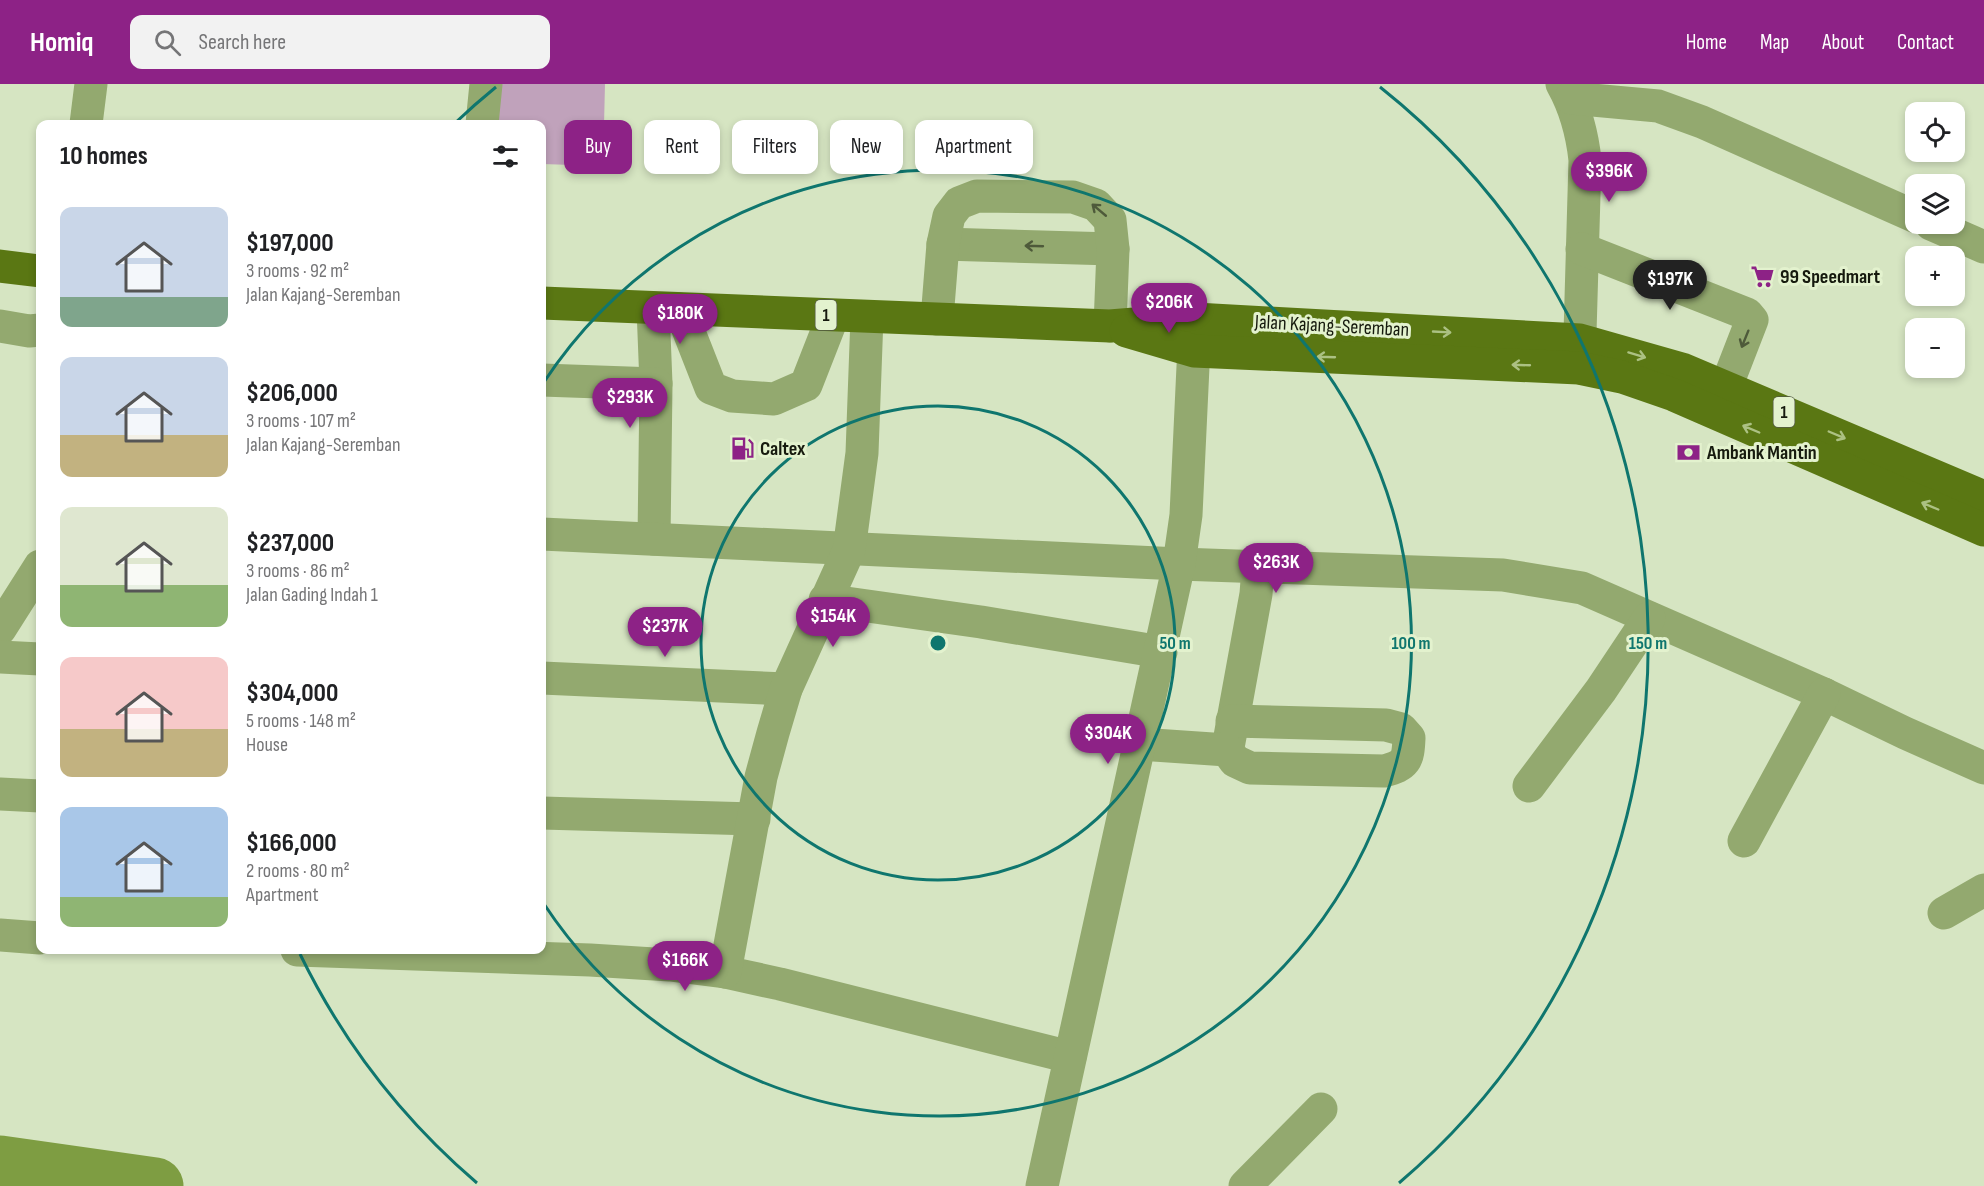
<!DOCTYPE html>
<html lang="en">
<head>
<meta charset="utf-8">
<style>
  body { margin:0; font-family:"Sofia Sans Condensed",sans-serif; background:#f2f2f2; color:#202124; height:100vh; display:flex; flex-direction:column; font-size:22px; white-space:nowrap }
  * { box-sizing:border-box; margin:0 }
  p { font-size:20px; color:#757577 }
  .icon { flex:none; width:33px; height:33px; fill:none; stroke:currentColor; stroke-width:2; stroke-linecap:round; stroke-linejoin:round }
  .map { position:relative; flex:1; overflow:hidden }
  .details { position:absolute; left:36px; top:36px; width:510px; height:834px; display:flex; flex-direction:column; background:#fff; border-radius:12px; box-shadow:0 3px 9px #0003 }
  .details>* { flex:none }
  .hud { position:absolute; left:564px; top:36px; width:570px; height:54px; display:flex; gap:12px }
  .fabs { position:absolute; left:1905px; top:18px; display:grid; gap:12px }
  .fabs a { display:grid; place-items:center; width:60px; height:60px; border-radius:12px; background:#fff; box-shadow:0 3px 9px #0003; font-size:30px }
  .price { position:absolute; translate:-50% -51px; padding:0 14px; border-radius:21px; background:#8d2286; color:#fff; font-size:20px; line-height:39px; filter:drop-shadow(0 2px 3px #0008) }
  .price::after { content:''; position:absolute; left:50%; top:36px; width:18px; height:14px; margin-left:-9px; background:inherit; clip-path:polygon(0 0,100% 0,50% 100%) }
  .price.active { background:#222; color:#fff }
  ul { padding:0; list-style:none }
  li { display:flex; align-items:center; gap:18px; height:150px; padding:0 24px }
  li span { display:grid; place-items:center; flex:none; width:168px; height:120px; border-radius:12px; color:#555 }
  li>.icon { margin-inline-start:auto }
  span .icon { width:72px; height:72px; fill:#fffc; stroke-width:1 }
  li b { font-size:26px }
  h2 { display:flex; justify-content:space-between; align-items:center; height:72px; padding:0 24px; font-size:26px }
  .tag { padding:0 21px; border-radius:12px; background:#fff; box-shadow:0 3px 9px #0003; font-size:21px; line-height:54px }
  .tag.active { background:#8d2286; color:#fff }
  header { display:flex; align-items:center; gap:36px; box-sizing:border-box; height:84px; padding:0 30px; background:#8d2286; color:#fff }
  header strong { font-size:28px }
  nav { display:flex; gap:33px; margin-inline-start:auto; font-size:21px }
  .search { width:420px; height:54px; background:#f2f2f2; display:flex; align-items:center; gap:15px; box-sizing:border-box; padding:0 21px; border-radius:12px; color:#757577; font-size:22px }
  .map>svg:first-child { display:block }
</style>
</head>
<body>
<header>
<strong>Homiq</strong>
<div class="search"><svg class="icon" aria-label="search" viewBox="0 0 24 24"><circle cx="10" cy="10" r="6"/><path d="M15 15l6 6"/></svg>Search here</div>
<nav><a>Home</a><a>Map</a><a>About</a><a>Contact</a></nav>
</header>
<div class="map">
<svg width="1984" height="1102" viewBox="0 0 1984 1102">
  <rect width="100%" height="100%" fill="#d6e5c2"/>
  <g fill="none" stroke-linecap="round" stroke-linejoin="round">
    <path stroke="#7e9d42" stroke-width="57" d="M0 1080 155 1102"/>
  </g>
  <path fill="#c0a2bb" d="M497 0H605L603 82 542 80V40H496Z"/>
  <g fill="none" stroke-linecap="round" stroke-linejoin="round">
    <g stroke="#93a96f" stroke-width="33">
      <path d="M1562 0C1576 25 1582 48 1585 76L1579 284"/>
      <path d="M1571 14 1658 22 1702 38 1916 133"/>
      <path d="M86 40 91 0"/>
      <path d="M482 40 486 0"/>
      <path d="M1931 140 1984 163"/>
      <path d="M943 160 1113 165"/>
      <path d="M1582 165 1747 230 1752 236 1726 303"/>
      <path d="M653 224 656 300"/>
      <path d="M680 225 711 304 732 312 774 315 806 301 833 232"/>
      <path d="M937 235 943 160 949 132 959 119 977 112 1073 113 1096 121 1110 136 1113 165 1110 242"/>
      <path d="M0 242 29 247 40 246"/>
      <path d="M542 296 656 300 654 455"/>
      <path d="M542 450 1179 480 1503 491 1582 504 1824 610 1905 649 1984 684"/>
      <path d="M825 516 981 538 1161 568"/>
      <path d="M0 545 40 482"/>
      <path d="M0 573 40 575"/>
      <path d="M542 594 786 605"/>
      <path d="M1229 658 1256 510 1258 483"/>
      <path d="M1139 660 1227 666 1235 677 1250 684 1384 687C1406 681 1408 677 1409 654L1401 645 1386 641 1232 637"/>
      <path d="M1529 702 1601 606 1649 534"/>
      <path d="M0 710 40 712"/>
      <path d="M542 729 754 735"/>
      <path d="M1744 757 1824 610"/>
      <path d="M1944 829 1984 806"/>
      <path d="M0 851 40 854"/>
      <path d="M297 866 590 876 670 881 725 888 780 900 1070 973"/>
      <path d="M725 888 761 693 773 649 786 605 849 466 862 369 867 233"/>
      <path d="M1042 1102 1179 480 1186 431 1195 240"/>
      <path d="M1245 1102 1321 1025"/>
    </g>
    <g stroke="#5a7713" stroke-width="33">
      <path d="M0 182 40 187"/>
      <path d="M542 219 1110 242 1195 235 1580 256 1682 285 1984 413"/>
      <path d="M1126 247 1194 267 1579 284 1622 293 1674 311 1984 446"/>
    </g>
  </g>
  <defs><path id="oneway-shaft" d="M-6 0H5M1.5-3L5.5 0L1.5 3" fill="none" stroke-width="1.6" stroke-linecap="round" stroke-linejoin="round" transform="scale(1.5)"/></defs>
  <g stroke="#4e5a3a">
    <use href="#oneway-shaft" transform="translate(1099 126) rotate(-140)"/>
    <use href="#oneway-shaft" transform="translate(1034 162) rotate(-178)"/>
    <use href="#oneway-shaft" transform="translate(1745 255) rotate(112)"/>
  </g>
  <g stroke="#acc183">
    <use href="#oneway-shaft" transform="translate(1442 248) rotate(3)"/>
    <use href="#oneway-shaft" transform="translate(1637 271) rotate(17)"/>
    <use href="#oneway-shaft" transform="translate(1326 273) rotate(-178)"/>
    <use href="#oneway-shaft" transform="translate(1521 281) rotate(-178)"/>
    <use href="#oneway-shaft" transform="translate(1751 345) rotate(-157)"/>
    <use href="#oneway-shaft" transform="translate(1837 351) rotate(23)"/>
    <use href="#oneway-shaft" transform="translate(1930 422) rotate(-157)"/>
  </g>
  <g fill="none" stroke="#0f766e" stroke-width="3">
    <circle cx="938" cy="559" r="237"/>
    <path d="M544 298A473 473 0 1 1 544 820"/>
    <path d="M477 1099A710 710 0 0 1 300 870M454 40A710 710 0 0 1 496 3M1380 3A710 710 0 0 1 1399 1099"/>
  </g>
  <defs>
    <symbol id="supermarket-bare" viewBox="-9 -9 18 18"><path d="M-6-5.5h2.5l.6 2H6L4.5 2H-2.5L-4.4-4H-6ZM-1.5 3.2a1.3 1.3 0 1 0 .1 0ZM3 3.2a1.3 1.3 0 1 0 .1 0Z" fill="#8d2286" stroke="#e3f2ce" stroke-width="2.5" paint-order="stroke"/></symbol>
    <symbol id="fuel-bare" viewBox="-9 -9 18 18"><path d="M-5.5-6h7V0h2V4h1.3V-2.5L3-4.5l.8-.8L6-3V5H2.5V1h-1V6h-7ZM-4.2-4.7v3.2H.2V-4.7Z" fill="#8d2286" stroke="#e3f2ce" stroke-width="2.5" paint-order="stroke"/></symbol>
    <symbol id="bank-bare" viewBox="-9 -9 18 18"><path d="M-6-4H6V4H-6ZM0-2.3a2.3 2.3 0 1 0 0 4.6a2.3 2.3 0 1 0 0-4.6Z" fill="#8d2286" stroke="#e3f2ce" stroke-width="2.5" paint-order="stroke"/></symbol>
  </defs>
  <g fill-rule="evenodd">
    <use href="#supermarket-bare" x="1746" y="176" width="33" height="33"/>
    <use href="#fuel-bare" x="726" y="348" width="33" height="33"/>
    <use href="#bank-bare" x="1672" y="352" width="33" height="33"/>
  </g>
  <g text-anchor="middle" dominant-baseline="central" stroke-width="6" stroke-linejoin="round" paint-order="stroke">
    <g fill="#e3f2ce" stroke="#545b48" stroke-width="1.5">
      <rect x="815.5" y="216" width="21" height="30" rx="4.5"/>
      <rect x="1773.5" y="313" width="21" height="30" rx="4.5"/>
    </g>
    <g font-size="18" font-weight="bold" fill="#161a0e">
      <text x="826" y="231">1</text>
      <text x="1784" y="328">1</text>
    </g>
    <g font-size="20" font-weight="bold" fill="#161a0e" stroke="#e3f2ce" text-anchor="start">
      <text x="1780" y="193">99 Speedmart</text>
      <text x="760" y="365">Caltex</text>
      <text x="1707" y="369">Ambank Mantin</text>
    </g>
    <g font-size="20" fill="#161a0e" stroke="#e3f2ce">
      <text transform="translate(1332 242) rotate(3)">Jalan Kajang-Seremban</text>
    </g>
  </g>
  <circle cx="938" cy="559" r="9" fill="#0f766e" stroke="#e3f2ce" stroke-width="3"/>
  <g font-size="18" text-anchor="middle" font-weight="bold" fill="#0f766e" stroke="#e3f2ce" stroke-width="6" stroke-linejoin="round" paint-order="stroke">
    <text x="1175" y="565">50 m</text>
    <text x="1411" y="565">100 m</text>
    <text x="1648" y="565">150 m</text>
  </g>
</svg>
<div class="fabs">
<a><svg class="icon" aria-label="locate" viewBox="0 0 24 24"><circle cx="12" cy="12" r="6"/><path d="M12 2v4M12 18v4M2 12h4M18 12h4"/></svg></a>
<a><svg class="icon" aria-label="layers" viewBox="0 0 24 24"><path d="M12 4l9 5-9 5-9-5zM3 14l9 5 9-5"/></svg></a>
<a>+</a>
<a>−</a>
</div>
<b class="price" style="left:1609px;top:119px">$396K</b>
<b class="price active" style="left:1670px;top:227px">$197K</b>
<b class="price" style="left:1169px;top:250px">$206K</b>
<b class="price" style="left:680px;top:261px">$180K</b>
<b class="price" style="left:630px;top:345px">$293K</b>
<b class="price" style="left:1276px;top:510px">$263K</b>
<b class="price" style="left:833px;top:564px">$154K</b>
<b class="price" style="left:665px;top:574px">$237K</b>
<b class="price" style="left:1108px;top:681px">$304K</b>
<b class="price" style="left:685px;top:908px">$166K</b>
<div class="hud">
<a class="tag active">Buy</a>
<a class="tag">Rent</a>
<a class="tag">Filters</a>
<a class="tag">New</a>
<a class="tag">Apartment</a>
</div>
<section class="details">
<h2>10 homes<svg class="icon" aria-label="filters" viewBox="0 0 24 24"><path d="M4 7h16M4 17h16"/><circle cx="9" cy="7" r="2"/><circle cx="15" cy="17" r="2"/></svg></h2>
<ul>
<li><span style="background:linear-gradient(#c9d6e8 75%,#7fa58c 0)"><svg class="icon" aria-label="home" viewBox="0 0 24 24"><path d="M3 11l9-7 9 7M6 9v11h12V9"/></svg></span><div><b>$197,000</b><p>3 rooms · 92 m²</p><p>Jalan Kajang-Seremban</p></div></li>
<li><span style="background:linear-gradient(#c9d6e8 65%,#c2b280 0)"><svg class="icon" aria-label="home" viewBox="0 0 24 24"><path d="M3 11l9-7 9 7M6 9v11h12V9"/></svg></span><div><b>$206,000</b><p>3 rooms · 107 m²</p><p>Jalan Kajang-Seremban</p></div></li>
<li><span style="background:linear-gradient(#dfe7d0 65%,#8fb573 0)"><svg class="icon" aria-label="home" viewBox="0 0 24 24"><path d="M3 11l9-7 9 7M6 9v11h12V9"/></svg></span><div><b>$237,000</b><p>3 rooms · 86 m²</p><p>Jalan Gading Indah 1</p></div></li>
<li><span style="background:linear-gradient(#f6c9c9 60%,#c2b280 0)"><svg class="icon" aria-label="home" viewBox="0 0 24 24"><path d="M3 11l9-7 9 7M6 9v11h12V9"/></svg></span><div><b>$304,000</b><p>5 rooms · 148 m²</p><p>House</p></div></li>
<li><span style="background:linear-gradient(#a9c7e8 75%,#8fb573 0)"><svg class="icon" aria-label="home" viewBox="0 0 24 24"><path d="M3 11l9-7 9 7M6 9v11h12V9"/></svg></span><div><b>$166,000</b><p>2 rooms · 80 m²</p><p>Apartment</p></div></li>
</ul>
</section>
</div>
</body>
</html>
